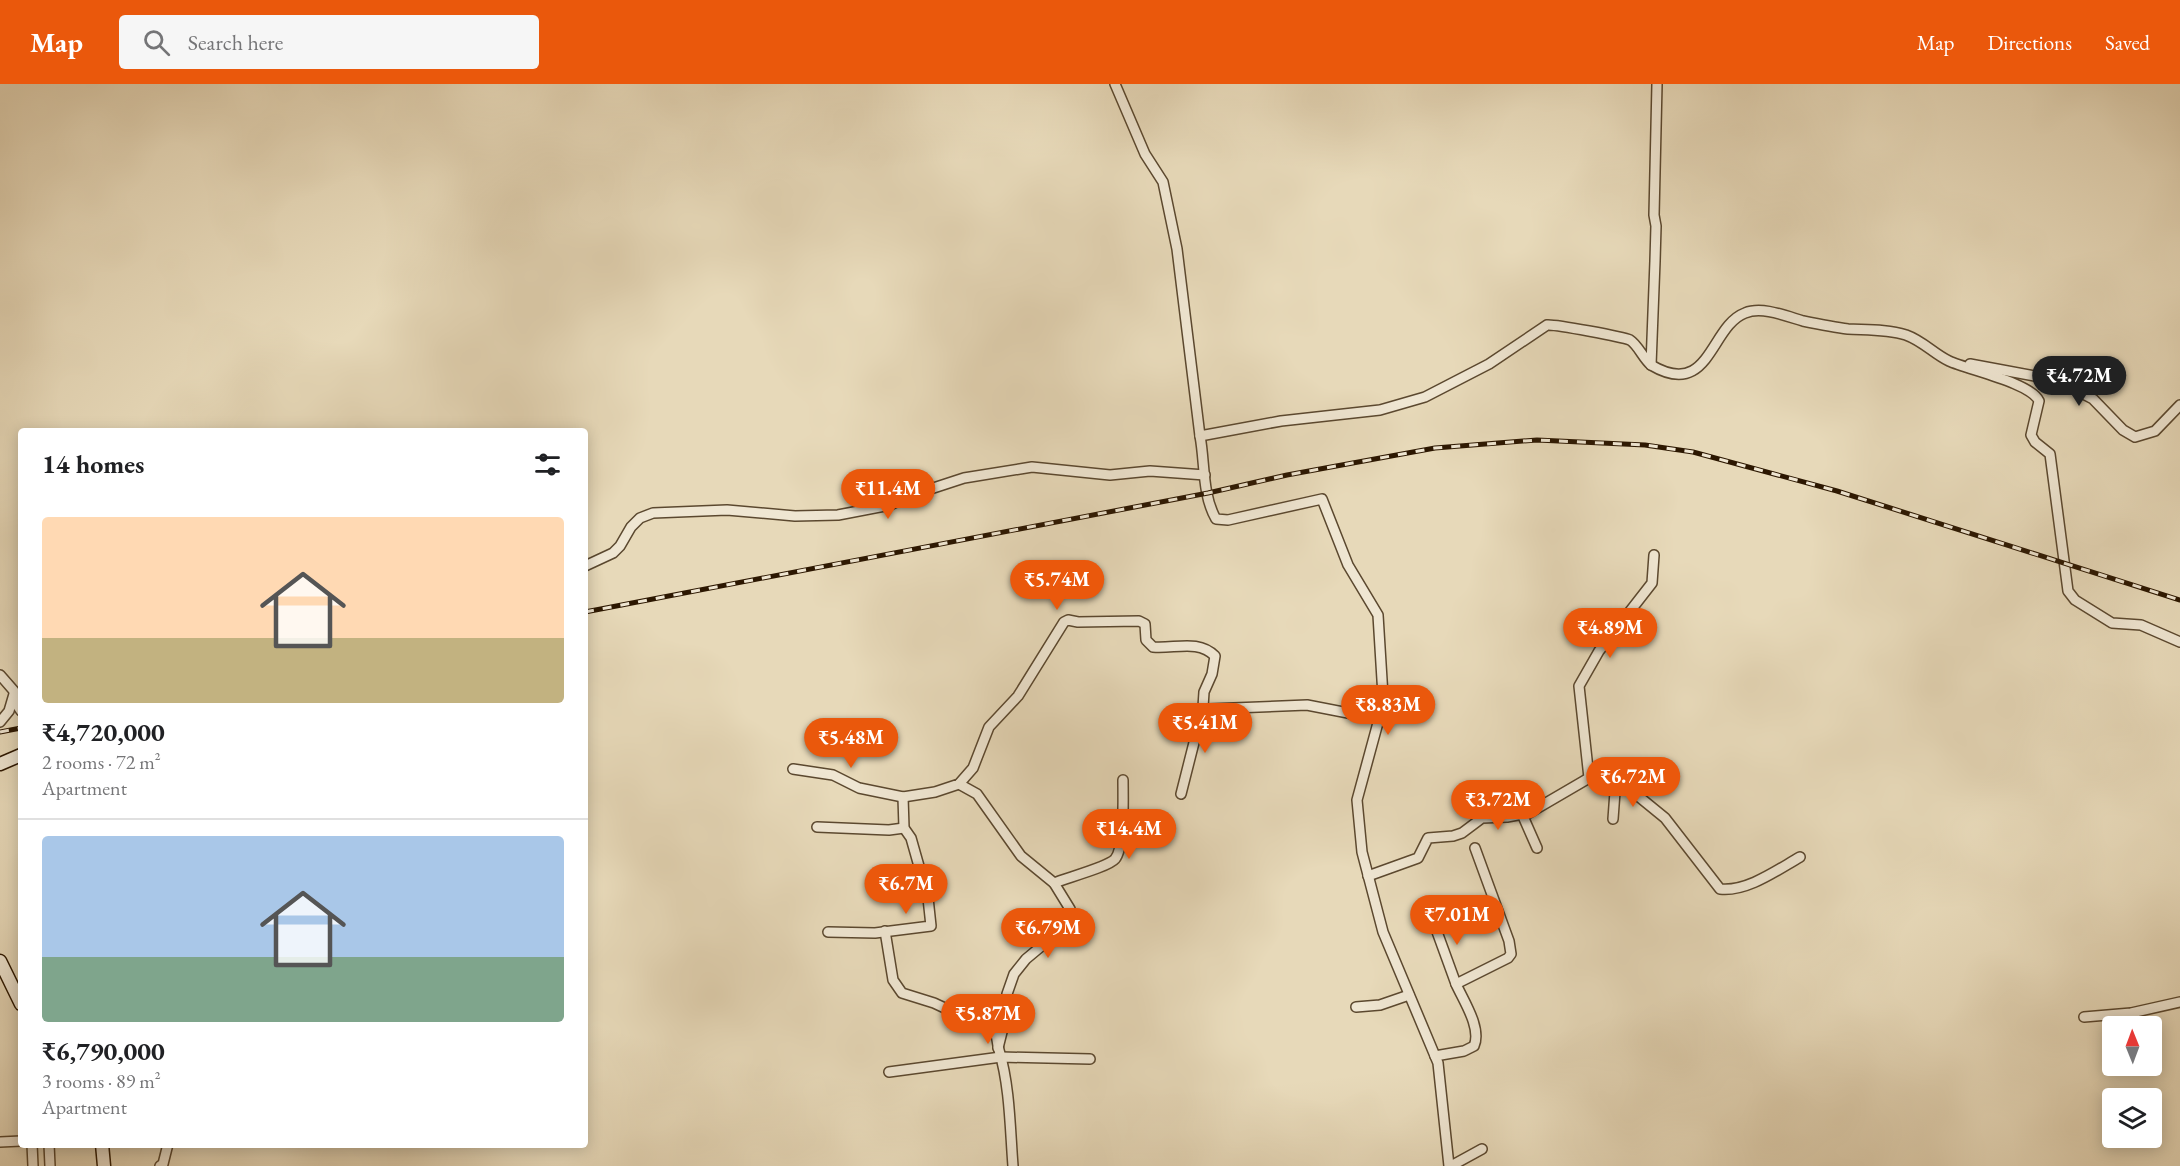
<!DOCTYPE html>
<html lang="en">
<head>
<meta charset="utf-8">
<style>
  body { margin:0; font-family:"EB Garamond",serif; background:#f6f6f6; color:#202124; height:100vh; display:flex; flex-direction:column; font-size:22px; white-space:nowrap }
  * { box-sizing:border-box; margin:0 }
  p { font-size:20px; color:#757577 }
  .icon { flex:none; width:33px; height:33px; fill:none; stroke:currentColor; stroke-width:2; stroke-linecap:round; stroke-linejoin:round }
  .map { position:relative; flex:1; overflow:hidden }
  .side { position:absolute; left:18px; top:344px; width:570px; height:720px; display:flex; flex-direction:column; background:#fff; border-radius:6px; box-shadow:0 3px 15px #0003 }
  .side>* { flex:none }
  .needle { width:39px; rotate:359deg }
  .controls { position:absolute; left:2102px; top:932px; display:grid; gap:12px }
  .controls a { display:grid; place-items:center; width:60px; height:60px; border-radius:6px; background:#fff; box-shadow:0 3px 15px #0003; font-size:30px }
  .price { position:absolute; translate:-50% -51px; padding:0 14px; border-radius:21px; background:#ea580c; color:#fff; font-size:20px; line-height:39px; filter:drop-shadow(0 2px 3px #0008) }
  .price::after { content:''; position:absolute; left:50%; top:36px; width:18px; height:14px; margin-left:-9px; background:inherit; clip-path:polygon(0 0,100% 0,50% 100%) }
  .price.active { background:#222; color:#fff }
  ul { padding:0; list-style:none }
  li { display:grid; align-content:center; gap:12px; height:318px; padding:0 24px }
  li+li { border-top:2px solid #e0e0e0 }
  li span { display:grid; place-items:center; height:186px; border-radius:6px; color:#555 }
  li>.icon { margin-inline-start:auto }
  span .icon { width:108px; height:108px; fill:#fffc; stroke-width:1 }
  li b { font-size:26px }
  h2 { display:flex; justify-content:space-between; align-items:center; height:72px; padding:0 24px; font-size:26px }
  header { display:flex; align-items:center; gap:36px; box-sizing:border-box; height:84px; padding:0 30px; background:#ea580c; color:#fff }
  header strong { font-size:28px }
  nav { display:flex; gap:33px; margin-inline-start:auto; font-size:21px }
  .search { width:420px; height:54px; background:#f6f6f6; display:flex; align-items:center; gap:15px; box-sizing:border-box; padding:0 21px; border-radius:6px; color:#757577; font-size:22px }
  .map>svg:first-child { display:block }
</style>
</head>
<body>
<header>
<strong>Map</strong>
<div class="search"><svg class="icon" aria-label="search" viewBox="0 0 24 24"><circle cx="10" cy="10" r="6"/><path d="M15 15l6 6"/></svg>Search here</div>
<nav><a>Map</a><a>Directions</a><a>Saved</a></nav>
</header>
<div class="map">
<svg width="2180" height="1082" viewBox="0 0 2180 1082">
  <rect width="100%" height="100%" fill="#e7d9b9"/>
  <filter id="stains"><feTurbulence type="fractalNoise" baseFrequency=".00333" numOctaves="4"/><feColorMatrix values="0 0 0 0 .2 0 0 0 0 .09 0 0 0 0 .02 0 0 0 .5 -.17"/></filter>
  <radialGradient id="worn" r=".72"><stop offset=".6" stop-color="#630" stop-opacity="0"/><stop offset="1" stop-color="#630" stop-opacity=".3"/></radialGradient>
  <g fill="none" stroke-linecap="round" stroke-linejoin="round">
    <defs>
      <g id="minor">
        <path d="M1115 0 1145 70 1163 98 1177 165 1200 352 1281 337 1380 326 1425 313 1489 280 1547 241C1555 240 1623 253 1630 256 1638 261 1643 274 1651 281L1655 177 1656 142 1654 131 1657 0"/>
        <path d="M1970 280 2056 296 2093 315 2123 346 2135 353 2155 347 2180 321"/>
        <path d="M1651 281C1710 316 1710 242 1745 229 1762 222 1786 232 1803 237 1818 240 1833 243 1848 245 1867 246 1887 245 1906 251 1923 257 1934 270 1949 277 1969 286 2031 299 2039 317L2031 351 2035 358 2050 370 2068 507 2075 516 2112 539 2141 541 2180 558"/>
        <path d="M1200 352C1205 378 1202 411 1216 435L1228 436 1322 415 1348 481 1378 531 1383 612 1379 635 1357 716 1362 768 1383 848 1438 979 1449 1082"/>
        <path d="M585 482 613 469 620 462 631 443 640 434 653 429 727 426 795 432 838 431 890 421 909 412 964 394 1032 383 1110 391 1150 387 1205 391"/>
        <path d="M0 591 14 607 17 621 21 627"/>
        <path d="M0 638 9 627 14 610"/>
        <path d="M793 685 833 691 859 704 903 713 935 708 959 700 973 684 989 643 1018 612 1064 538 1068 536 1078 538 1139 537 1145 540 1146 556 1153 563C1175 565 1198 555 1215 572L1212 590 1204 608 1203 623 1208 625 1307 621 1379 635"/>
        <path d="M1589 694 1579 602 1599 567 1652 499 1654 471"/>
        <path d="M1616 694 1665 734 1720 805C1747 808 1777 786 1800 773"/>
        <path d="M959 700 977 710 1021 772 1054 799 1070 825 1069 834 1062 845 1026 875 1014 890 1007 910 1006 932 998 964"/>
        <path d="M1181 710 1203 623"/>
        <path d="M1522 730 1537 764"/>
        <path d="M817 743 889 746 904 744"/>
        <path d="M1368 792 1418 774 1428 754 1453 752 1462 749 1482 734 1507 733 1529 729 1589 694 1608 687 1616 694 1613 735"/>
        <path d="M1054 799C1066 794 1108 783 1115 775 1125 763 1123 713 1123 696"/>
        <path d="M1432 834 1456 900"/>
        <path d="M885 847 893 896 902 909 934 919 949 926 960 936 978 941H991C998 948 996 956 999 966 1010 1003 1010 1044 1013 1082"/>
        <path d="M828 848 875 849 931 842 928 814 911 754 904 744 903 713"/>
        <path d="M1356 923 1380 921 1409 911"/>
        <path d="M2084 933 2131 929 2180 918"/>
        <path d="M1435 972 1464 967 1474 962C1482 944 1463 916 1456 900L1508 874 1511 870 1509 857 1475 764"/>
        <path d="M889 988 1001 973 1090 975"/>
        <path d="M0 1058 21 1057"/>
        <path d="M32 1060 33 1082"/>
        <path d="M49 1060 50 1082"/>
        <path d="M160 1082 163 1080 168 1060"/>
        <path d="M1451 1082 1482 1065"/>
      </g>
      <g id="secondary">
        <path d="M0 680 21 671"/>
        <path d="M0 877 21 920"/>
        <path d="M102 1060 104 1082"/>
      </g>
    </defs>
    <use href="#minor" stroke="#5b482f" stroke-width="12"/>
    <use href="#secondary" stroke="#2c1701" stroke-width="15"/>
    <use href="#minor" stroke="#efe6d2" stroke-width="9"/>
    <use href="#secondary" stroke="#efe6d2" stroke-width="12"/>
    <defs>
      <g id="rail">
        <path d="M585 528 1208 409 1287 391 1435 364 1537 356 1645 361 1693 368 1837 407 2180 516"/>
        <path d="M0 648 21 644"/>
      </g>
    </defs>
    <use href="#rail" stroke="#2c1701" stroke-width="5"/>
    <use href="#rail" stroke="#efe6d2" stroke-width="3" stroke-dasharray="9" stroke-linecap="butt"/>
  </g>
  <rect width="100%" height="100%" filter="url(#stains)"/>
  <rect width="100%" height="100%" fill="url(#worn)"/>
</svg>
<div class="controls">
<a><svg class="needle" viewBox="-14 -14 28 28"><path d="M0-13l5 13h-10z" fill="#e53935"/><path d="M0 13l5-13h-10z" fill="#757577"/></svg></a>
<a><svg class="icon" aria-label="layers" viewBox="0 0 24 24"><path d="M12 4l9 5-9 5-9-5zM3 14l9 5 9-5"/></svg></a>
</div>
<b class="price active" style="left:2079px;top:323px">₹4.72M</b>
<b class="price" style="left:888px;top:436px">₹11.4M</b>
<b class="price" style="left:1057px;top:527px">₹5.74M</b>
<b class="price" style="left:1610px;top:575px">₹4.89M</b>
<b class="price" style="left:1388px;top:652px">₹8.83M</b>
<b class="price" style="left:1205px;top:670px">₹5.41M</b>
<b class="price" style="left:851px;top:685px">₹5.48M</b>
<b class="price" style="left:1633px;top:724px">₹6.72M</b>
<b class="price" style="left:1498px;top:747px">₹3.72M</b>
<b class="price" style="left:1129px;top:776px">₹14.4M</b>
<b class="price" style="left:906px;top:831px">₹6.7M</b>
<b class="price" style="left:1457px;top:862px">₹7.01M</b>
<b class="price" style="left:1048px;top:875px">₹6.79M</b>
<b class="price" style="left:988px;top:961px">₹5.87M</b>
<section class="side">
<h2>14 homes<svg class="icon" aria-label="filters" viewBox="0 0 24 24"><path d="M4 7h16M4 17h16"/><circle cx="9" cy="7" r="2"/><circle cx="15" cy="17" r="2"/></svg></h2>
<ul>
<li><span style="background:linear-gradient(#ffd9b3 65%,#c2b280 0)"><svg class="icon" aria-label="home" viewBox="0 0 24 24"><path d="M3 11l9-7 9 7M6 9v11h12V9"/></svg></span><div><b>₹4,720,000</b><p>2 rooms · 72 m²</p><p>Apartment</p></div></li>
<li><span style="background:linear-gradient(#a9c7e8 65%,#7fa58c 0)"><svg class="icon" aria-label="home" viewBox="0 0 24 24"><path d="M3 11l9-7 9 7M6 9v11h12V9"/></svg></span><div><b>₹6,790,000</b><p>3 rooms · 89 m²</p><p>Apartment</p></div></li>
</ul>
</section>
</div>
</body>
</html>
